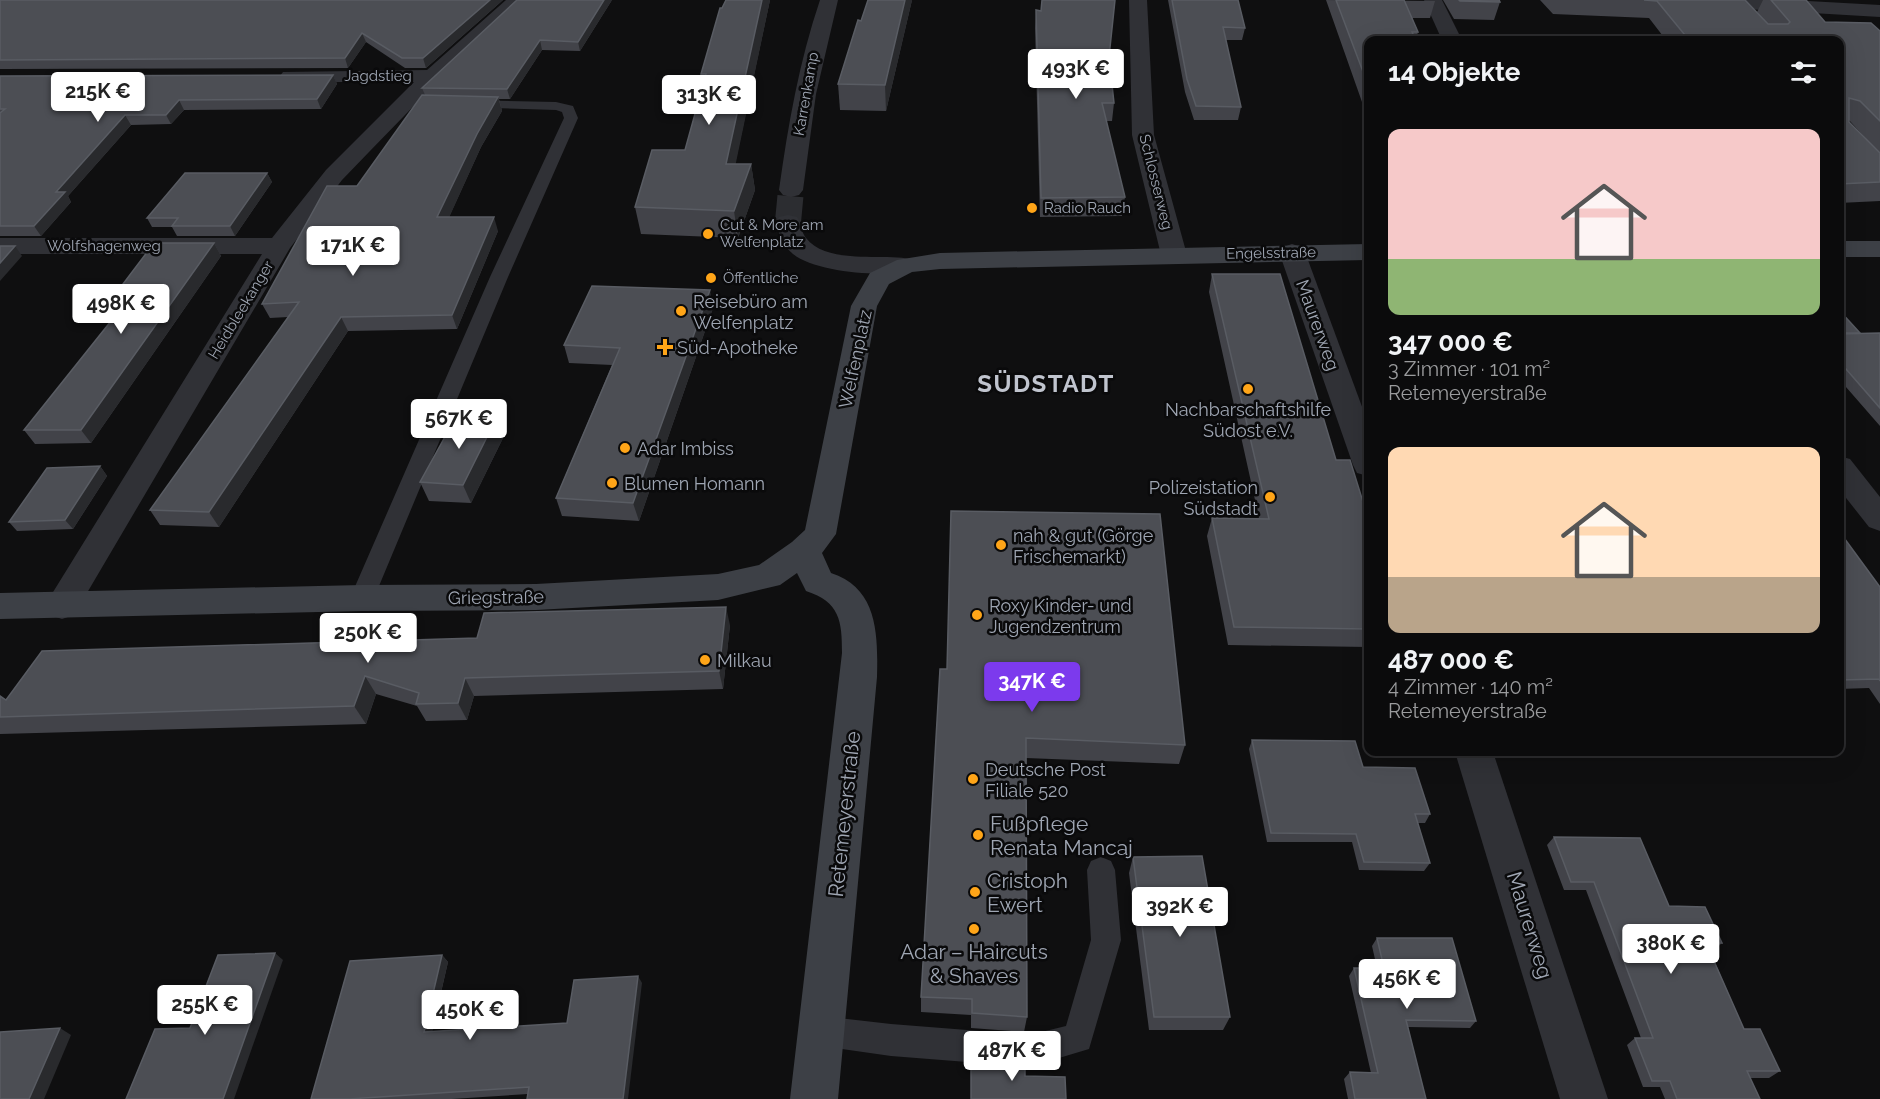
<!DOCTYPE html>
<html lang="de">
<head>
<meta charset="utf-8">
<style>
  body { margin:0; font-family:Raleway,sans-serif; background:#19191a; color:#f1f3f6; height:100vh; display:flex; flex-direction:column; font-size:22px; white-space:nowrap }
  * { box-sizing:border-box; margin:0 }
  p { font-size:20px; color:#9a9b9d }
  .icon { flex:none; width:33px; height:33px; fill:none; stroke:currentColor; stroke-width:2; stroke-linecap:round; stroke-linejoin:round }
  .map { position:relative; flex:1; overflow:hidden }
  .sheet { position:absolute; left:1364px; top:36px; width:480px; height:720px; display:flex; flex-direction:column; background:#0b0b0c; border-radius:12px; box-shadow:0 6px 24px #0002,0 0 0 2px #2b2b2d }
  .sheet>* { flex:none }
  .price { position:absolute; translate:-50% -51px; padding:0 14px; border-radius:6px; background:#fff; color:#222; font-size:20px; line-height:39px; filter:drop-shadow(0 2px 3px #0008) }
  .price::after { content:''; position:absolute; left:50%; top:36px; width:18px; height:14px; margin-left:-9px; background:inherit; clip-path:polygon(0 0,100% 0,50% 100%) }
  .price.current { background:#7c3aed; color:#fff }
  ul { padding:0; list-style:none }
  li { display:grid; align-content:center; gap:12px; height:318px; padding:0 24px }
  li span { display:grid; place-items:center; height:186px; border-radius:12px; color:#555 }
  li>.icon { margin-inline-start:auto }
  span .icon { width:108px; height:108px; fill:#fffc; stroke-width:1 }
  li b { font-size:26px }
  h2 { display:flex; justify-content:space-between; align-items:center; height:72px; padding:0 24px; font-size:26px }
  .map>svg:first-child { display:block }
</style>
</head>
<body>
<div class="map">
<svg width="1880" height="1099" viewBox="0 0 1880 1099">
  <rect width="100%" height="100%" fill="#0f0f10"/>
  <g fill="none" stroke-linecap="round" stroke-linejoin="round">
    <path stroke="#2c2d31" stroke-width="26" stroke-dasharray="26 14" stroke-linecap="butt" d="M788 222 791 190"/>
    <g fill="#303136" fill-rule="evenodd">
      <path d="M469 100 556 102 573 106 578 118 508 277 374 598 370 604 362 607 354 604 350 598 490 277 564 118 562 112 556 110 464 107 462 104 464 101Z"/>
      <path d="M1101 857 1111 861 1115 870 1121 940 1089 1049 1029 1067 891 1056 821 1046 810 1042 806 1031 810 1020 821 1016 891 1024 1029 1035 1066 1026 1091 940 1087 870 1091 861Z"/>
    </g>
    <g fill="#303136" fill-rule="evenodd">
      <path d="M506 0H526L439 80 369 152 342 180 290 248 74 615 62 619 50 615 45 606 50 597 262 254H0V238H272L326 170 414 82H290L283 80 280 76 283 72 427 70Z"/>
      <path d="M820 0H838L816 94 803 190 799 195 791 197 783 195 779 190C788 125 799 62 820 0Z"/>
      <path d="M1129 0H1147L1154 135 1187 255 1183 260 1174 263 1165 260 1161 255 1132 135Z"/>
      <path d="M1424 0H1442L1462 40H1442Z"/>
      <path d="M1685 0H1790L1880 5V17L1694 6 1687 4Z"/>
      <path d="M788 215 797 217C801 223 801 232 806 238 828 266 884 252 915 260L919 265 915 270C887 278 817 273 793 254 782 245 779 235 776 222L779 217Z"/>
      <path d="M1292 244 1301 247 1305 252 1368 423V476L1357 473 1353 465 1279 252 1283 247Z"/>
      <path d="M1839 456 1850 459 1880 497V531L1869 527 1839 489Z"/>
      <path d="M1455 752H1493L1608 1099H1560Z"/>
    </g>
    <g fill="#3d4046" fill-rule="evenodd">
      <rect x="1839" y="241" width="41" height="16"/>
      <path d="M1368 244V260L940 269 912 272 889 284 877 306 836 534 822 553 831 573C878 588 878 635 877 677L838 1099H790L842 653C842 621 840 602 806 591L797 573 780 585 718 600 536 610 362 611 0 619V593L362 585 536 584 718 574 759 565 792 542 805 530 851 306 870 273 897 260 940 253Z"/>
    </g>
  </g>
  <g fill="#424349" fill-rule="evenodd">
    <path d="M0 0H503L426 68H405L366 42 348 68 0 69Z"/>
    <path d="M612 0 580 51 542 50 510 99H499L502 111 481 147 449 217 498 231 457 329 348 331 219 527 160 525 150 510 288 317 270 318 262 304 357 186 425 95 422 88Z"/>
    <path d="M770 0 735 164H751L755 190 738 238 641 234 635 207 685 150 703 85 701 74 722 8Z"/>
    <path d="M912 0 886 111 840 110 838 84 861 21Z"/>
    <path d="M1168 0H1238L1245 28 1242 40H1226L1241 107 1238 120H1194L1185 92Z"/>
    <path d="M1326 0 1435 1 1430 18H1412L1418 32 1416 39 1368 40V119Z"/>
    <path d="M1443 0H1499L1500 2 1494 20 1454 19Z"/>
    <path d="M1540 0H1745L1767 23 1757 12 1763 0H1806L1825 22 1880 31V201L1839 203V40H1666L1649 18 1553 14ZM1849 120 1868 141 1849 122Z"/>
    <path d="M1036 10 1109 57 1114 103 1112 121H1106L1125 197 1122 216 1040 217 1035 28Z"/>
    <path d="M333 75 337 84 321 109 184 110 171 124 131 125 68 196 71 202 41 236H0V76Z"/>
    <path d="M267 173 272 182 235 236H177L172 227H152L147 218Z"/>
    <path d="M214 243 221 256 91 443 35 444 24 430 125 304 117 292Z"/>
    <path d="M1212 274 1336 460 1368 518V647L1228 645 1207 536 1212 518H1259L1209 292Z"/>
    <path d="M1367 294H1368V313L1364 304Z"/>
    <path d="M713 308 639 521 562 516 556 498 612 365 569 363 564 345Z"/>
    <path d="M1839 310 1860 333 1859 334 1880 333V426L1839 379Z"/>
    <path d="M497 417 504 436 471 503 429 501 420 482Z"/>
    <path d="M100 466 107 476 73 529 17 531 9 522Z"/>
    <path d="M1839 531 1880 587V704L1869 688 1839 689Z"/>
    <path d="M730 625 723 689 474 696 467 720 426 721 417 706 376 694 366 724 0 734V696L6 700 477 638Z"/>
    <path d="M940 669 1185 745 1179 764 1026 758 1027 1017 1024 1032 971 1028V1015L921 1012V997Z"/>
    <path d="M1252 740 1363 767 1430 814 1425 823H1418L1430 863 1424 871 1359 870 1352 842H1267L1249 749Z"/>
    <path d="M1554 837 1669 906 1722 943 1713 951H1710L1744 1029 1780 1071 1769 1078H1750L1760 1099H1665L1660 1087H1643L1627 1045 1635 1038H1641L1586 890H1564L1547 845Z"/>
    <path d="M1133 857 1230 1017 1223 1030H1149L1129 873Z"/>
    <path d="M1377 938 1476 1021 1470 1028 1408 1027 1426 1099H1348L1344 1079 1350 1072 1371 1073 1349 976 1354 968H1377L1372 946Z"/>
    <path d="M442 955 448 962 432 1032 567 1023 642 983 528 1094 452 1099H311Z"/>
  </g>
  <g fill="#292a2d">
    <path d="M490 0H503L426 68 423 58Z"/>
    <path d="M604 0H612L580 51 578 42Z"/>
    <path d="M762 0H770L730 191 726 164Z"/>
    <path d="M905 0H912L886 111 885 85Z"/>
    <path d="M362 33 366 42 348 68 345 58Z"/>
    <path d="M540 40 542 50 510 99 507 89Z"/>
    <path d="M333 75 337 84 321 109 317 99Z"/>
    <path d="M498 97 502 111 481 147 443 231 437 217 477 134Z"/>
    <path d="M179 100 184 110 171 124 166 115Z"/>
    <path d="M125 115 131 125 68 196 71 202 41 236 34 226 56 192Z"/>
    <path d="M751 164 755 190 738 238 734 211Z"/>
    <path d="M267 173 272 182 235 236 230 226Z"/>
    <path d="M494 217 498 231 457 329 452 315Z"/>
    <path d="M214 243 221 256 91 443 81 430Z"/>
    <path d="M15 246 22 256 0 281V263Z"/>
    <path d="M710 290 713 308 639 521 633 503Z"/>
    <path d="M341 317 348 331 219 527 209 512Z"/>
    <path d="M497 417 504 436 471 503 463 485Z"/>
    <path d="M100 466 107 476 73 529 65 520Z"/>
    <path d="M726 607 730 625 723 689 719 671Z"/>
    <path d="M365 676 376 694 366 724 354 706Z"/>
    <path d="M465 678 474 696 467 720 458 703Z"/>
    <path d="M275 953 283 960 234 1099H223Z"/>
    <path d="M442 955 448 962 430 1039 424 1032Z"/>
    <path d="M638 976 642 983 628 1099H623Z"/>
    <path d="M60 1028 71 1035 44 1099H29Z"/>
  </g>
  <g fill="#4c4e54" stroke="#595c63" stroke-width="1.5">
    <path d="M0 0H490L423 58H402L362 33 345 58 0 60Z"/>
    <path d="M517 0H604L578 42 540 40 507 89 422 88Z"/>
    <path d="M726 0H762L726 164H751L734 211 635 207 652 150H685L706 74H701L720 8H722Z"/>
    <path d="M868 0H905L885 85 838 84 858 20 861 21Z"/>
    <path d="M1042 0H1115L1109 57 1114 103H1102L1125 197 1041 198 1036 10 1041 11Z"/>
    <path d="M1172 0H1238L1245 28 1223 27 1241 107 1196 106 1187 79Z"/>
    <path d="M1336 0H1404L1418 32H1412L1416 40H1368V85Z"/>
    <path d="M1459 0H1499L1500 2 1460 1Z"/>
    <path d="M1644 0H1745L1768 24H1788L1790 22 1771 0H1806L1825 22 1871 23 1880 31V121L1860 101 1849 98V122L1880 153V182L1839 184V40H1689L1657 1Z"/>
    <path d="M333 75 317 99 179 100 166 115H125L56 192H65L34 226H0V113L5 109H0V76Z"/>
    <path d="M422 95 498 97 477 134 437 217H494L452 315 341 317 209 512 150 510 299 302 262 304 327 186H357Z"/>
    <path d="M185 173H267L230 226H172L178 218H147Z"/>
    <path d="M154 243H214L81 430H24L135 291 117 292Z"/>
    <path d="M0 246H15L0 263Z"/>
    <path d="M1212 274H1280L1336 460H1350L1368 518V629L1234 627 1212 518 1269 519Z"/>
    <path d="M592 286 710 290 633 503 556 498 620 348 564 345Z"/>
    <path d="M1839 310 1860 333H1839Z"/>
    <path d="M1880 333V408L1839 361V334Z"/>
    <path d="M457 415 497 417 463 485 420 482Z"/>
    <path d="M100 466 65 520 9 522 47 468Z"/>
    <path d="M951 511 1160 514 1185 745 1026 738 1027 1017 972 1013V999L921 997 940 669H947Z"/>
    <path d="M1839 531 1880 587V681L1879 679 1839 680Z"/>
    <path d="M726 607 719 671 465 678 458 703 416 704 419 693 365 676 354 706 0 717V696L6 700 42 651 477 638 484 613Z"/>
    <path d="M1252 740 1355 741 1363 767 1415 768 1430 814H1415L1430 863 1364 862 1356 834 1271 833Z"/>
    <path d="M1554 837 1640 838 1669 906 1705 907 1722 943H1706L1744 1029H1760L1780 1071H1747L1760 1099H1677L1670 1081H1652L1635 1038H1653L1594 882H1571Z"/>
    <path d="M1202 856 1230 1017H1154L1133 857Z"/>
    <path d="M1377 938H1452L1476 1021 1406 1020 1426 1099H1355L1350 1072 1378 1073 1354 968H1384Z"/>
    <path d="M275 953 223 1099H126L155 1029 190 1028 218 955Z"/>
    <path d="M442 955 424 1032 567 1023 574 980 638 976 623 1099H527L529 1087 349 1099H311L350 961Z"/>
    <path d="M60 1028 29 1099H0V1032Z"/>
    <path d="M971 1058 1025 1062V1076L1065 1077 1066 1099H971Z"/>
  </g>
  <g fill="#ffa518" stroke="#0a0a0b" stroke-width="2">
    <circle cx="1032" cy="208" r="6"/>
    <circle cx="708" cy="234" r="6"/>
    <circle cx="711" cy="278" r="6"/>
    <circle cx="681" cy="311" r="6"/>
    <path d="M662 338h6v6h6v6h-6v6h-6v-6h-6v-6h6z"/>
    <circle cx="1248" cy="389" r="6"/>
    <circle cx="625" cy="448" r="6"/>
    <circle cx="612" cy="483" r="6"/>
    <circle cx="1270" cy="497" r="6"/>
    <circle cx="1001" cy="545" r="6"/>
    <circle cx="977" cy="615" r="6"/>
    <circle cx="705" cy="660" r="6"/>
    <circle cx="973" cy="779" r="6"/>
    <circle cx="978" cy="835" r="6"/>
    <circle cx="975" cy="892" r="6"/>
    <circle cx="974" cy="929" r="6"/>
  </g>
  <g text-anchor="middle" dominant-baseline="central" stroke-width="5" stroke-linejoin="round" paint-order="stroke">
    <g font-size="15" fill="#9fa6b3" stroke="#0a0a0b">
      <text x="378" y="76">Jagdstieg</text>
      <text transform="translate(806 94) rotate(-80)">Karrenkamp</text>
      <text transform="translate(1156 182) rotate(76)">Schlosserweg</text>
      <text x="104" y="246">Wolfshagenweg</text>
      <text transform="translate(1271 253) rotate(-1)">Engelsstraße</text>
      <text transform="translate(241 310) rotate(-59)">Heidbleekanger</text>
    </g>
    <g font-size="15" fill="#9fa6b3" stroke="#0a0a0b" text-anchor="start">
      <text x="1044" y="208">Radio Rauch</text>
      <text x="720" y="225">Cut &amp; More am<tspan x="720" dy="17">Welfenplatz</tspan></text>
      <text x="723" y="278">Öffentliche</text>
    </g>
    <g font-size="18" fill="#9fa6b3" stroke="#0a0a0b" text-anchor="start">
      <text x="693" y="301">Reisebüro am<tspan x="693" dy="21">Welfenplatz</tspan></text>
      <text x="677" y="347">Süd-Apotheke</text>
      <text x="1248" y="409" text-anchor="middle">Nachbarschaftshilfe<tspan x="1248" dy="21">Südost e.V.</tspan></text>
      <text x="637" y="448">Adar Imbiss</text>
      <text x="624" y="483">Blumen Homann</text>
      <text x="1258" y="487" text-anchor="end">Polizeistation<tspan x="1258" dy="21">Südstadt</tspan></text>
      <text x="1013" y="535">nah &amp; gut (Görge<tspan x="1013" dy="21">Frischemarkt)</tspan></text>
      <text x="989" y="605">Roxy Kinder- und<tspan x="989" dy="21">Jugendzentrum</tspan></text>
      <text x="717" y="660">Milkau</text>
      <text x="985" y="769">Deutsche Post<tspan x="985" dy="21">Filiale 520</tspan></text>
    </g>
    <g font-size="18" fill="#9fa6b3" stroke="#0a0a0b">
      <text transform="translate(1318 325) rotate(70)">Maurerweg</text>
      <text transform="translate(855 359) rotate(-78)">Welfenplatz</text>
      <text transform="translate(496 597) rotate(-1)">Griegstraße</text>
    </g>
    <g font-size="21" fill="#9fa6b3" stroke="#0a0a0b">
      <text transform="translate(844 814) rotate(-84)">Retemeyerstraße</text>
      <text transform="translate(1530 925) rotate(73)">Maurerweg</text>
    </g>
    <g font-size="21" fill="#9fa6b3" stroke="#0a0a0b" text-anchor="start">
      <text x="990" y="823">Fußpflege<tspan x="990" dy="24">Renata Mancaj</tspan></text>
      <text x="987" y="880">Cristoph<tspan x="987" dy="24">Ewert</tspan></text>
      <text x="974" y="951" text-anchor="middle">Adar – Haircuts<tspan x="974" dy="24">&amp; Shaves</tspan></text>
    </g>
    <g font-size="24" font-weight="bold" letter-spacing="1.5" fill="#c0c4ce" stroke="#0a0a0b">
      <text x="1046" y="383">SÜDSTADT</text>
    </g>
  </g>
</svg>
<b class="price" style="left:1076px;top:100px">493K €</b>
<b class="price" style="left:98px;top:123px">215K €</b>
<b class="price" style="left:709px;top:126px">313K €</b>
<b class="price" style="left:353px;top:277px">171K €</b>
<b class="price" style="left:121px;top:335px">498K €</b>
<b class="price" style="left:459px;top:450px">567K €</b>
<b class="price" style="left:368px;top:664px">250K €</b>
<b class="price current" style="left:1032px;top:713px">347K €</b>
<b class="price" style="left:1180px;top:938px">392K €</b>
<b class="price" style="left:1671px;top:975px">380K €</b>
<b class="price" style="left:1407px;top:1010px">456K €</b>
<b class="price" style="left:205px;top:1036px">255K €</b>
<b class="price" style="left:470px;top:1041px">450K €</b>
<b class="price" style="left:1012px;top:1082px">487K €</b>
<section class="sheet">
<h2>14 Objekte<svg class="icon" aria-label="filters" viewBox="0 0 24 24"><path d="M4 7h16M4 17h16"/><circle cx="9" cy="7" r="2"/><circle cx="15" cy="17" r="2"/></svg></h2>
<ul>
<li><span style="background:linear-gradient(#f6c9c9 70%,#8fb573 0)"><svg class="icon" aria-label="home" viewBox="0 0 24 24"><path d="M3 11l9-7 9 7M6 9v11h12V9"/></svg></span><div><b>347 000 €</b><p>3 Zimmer · 101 m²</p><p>Retemeyerstraße</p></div></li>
<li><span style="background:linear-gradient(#ffd9b3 70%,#b9a48a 0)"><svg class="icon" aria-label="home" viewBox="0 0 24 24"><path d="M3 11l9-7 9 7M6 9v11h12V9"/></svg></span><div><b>487 000 €</b><p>4 Zimmer · 140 m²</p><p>Retemeyerstraße</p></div></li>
</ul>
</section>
</div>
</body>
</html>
